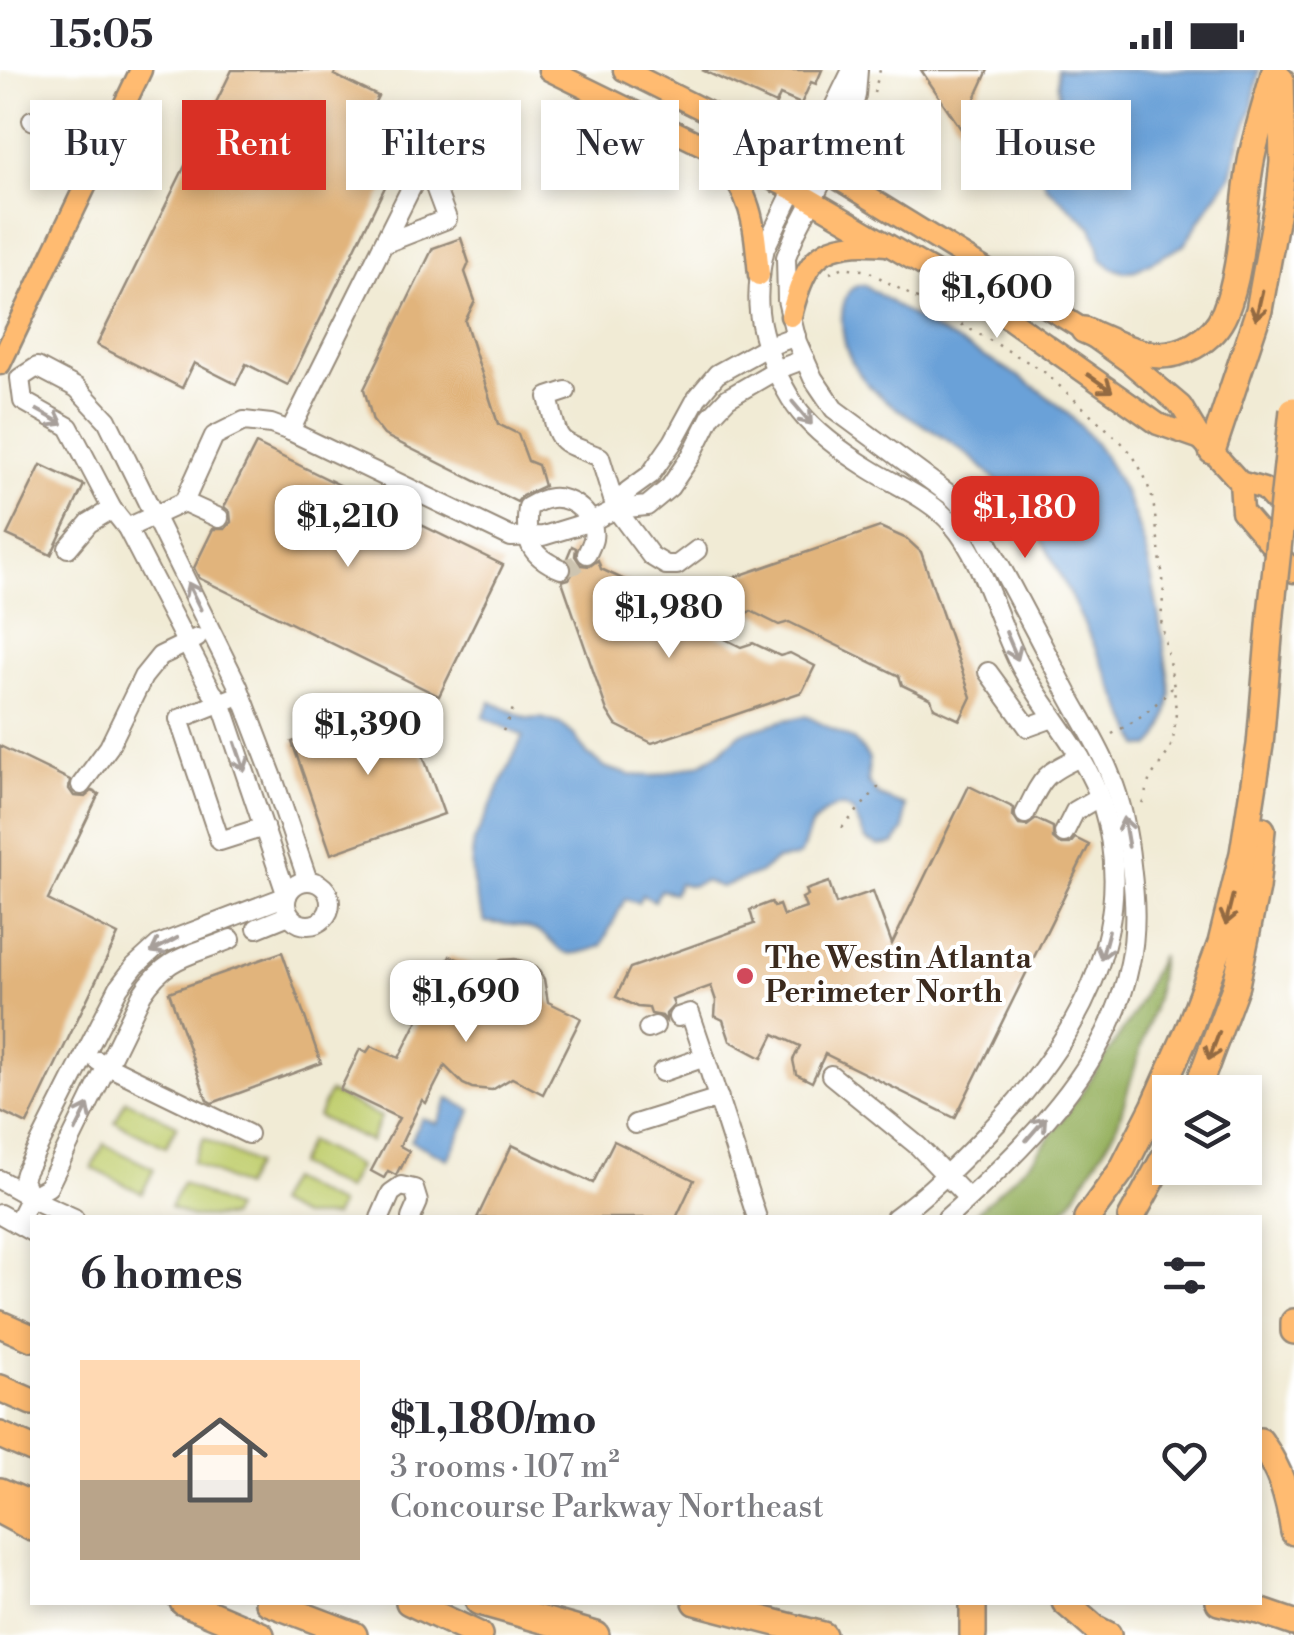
<!DOCTYPE html>
<html lang="en">
<head>
<meta charset="utf-8">
<style>
  body { margin:0; font-family:"Libre Bodoni",serif; background:#f2f2f3; color:#2b2b33; height:100vh; display:flex; flex-direction:column; font-size:38px; white-space:nowrap }
  * { box-sizing:border-box; margin:0 }
  p { font-size:32px; color:#7c7c81 }
  .icon { flex:none; width:55px; height:55px; fill:none; stroke:currentColor; stroke-width:2; stroke-linecap:round; stroke-linejoin:round }
  .map { position:relative; flex:1; overflow:hidden }
  .panel { position:absolute; left:30px; top:1145px; width:1232px; height:390px; display:flex; flex-direction:column; background:#fff; border-radius:0px; box-shadow:0 5px 15px #0003 }
  .panel>* { flex:none }
  .hud { position:absolute; left:30px; top:30px; width:1235px; height:90px; display:flex; gap:20px }
  .controls { position:absolute; left:1152px; top:1005px; display:grid; gap:20px }
  .controls a { display:grid; place-items:center; width:110px; height:110px; border-radius:0px; background:#fff; box-shadow:0 5px 15px #0003; font-size:50px }
  .price { position:absolute; translate:-50% -85px; padding:0 22px; border-radius:20px; background:#fff; color:#222; font-size:32px; line-height:65px; filter:drop-shadow(0 2px 5px #0008) }
  .price::after { content:''; position:absolute; left:50%; top:60px; width:30px; height:22px; margin-left:-15px; background:inherit; clip-path:polygon(0 0,100% 0,50% 100%) }
  .price.on { background:#d93025; color:#fff }
  ul { padding:0; list-style:none }
  li { display:flex; align-items:center; gap:30px; height:250px; padding:0 50px }
  li span { display:grid; place-items:center; flex:none; width:280px; height:200px; border-radius:0px; color:#555 }
  li>.icon { margin-inline-start:auto }
  span .icon { width:120px; height:120px; fill:#fffc; stroke-width:1 }
  li b { font-size:42px }
  h2 { display:flex; justify-content:space-between; align-items:center; height:120px; padding:0 50px; font-size:42px }
  .tag { padding:0 35px; border-radius:0px; background:#fff; box-shadow:0 5px 15px #0003; font-size:35px; line-height:90px }
  .tag.on { background:#d93025; color:#fff }
  .status { display:flex; justify-content:space-between; align-items:center; height:70px; padding:0 50px; background:#fff; direction:ltr }
  .status svg { height:28px; fill:currentColor }
  .map>svg:first-child { display:block }
</style>
</head>
<body>
<div class="status"><b>15:05</b><svg viewBox="0 0 49 12"><path d="M0 12V9h3v3zM5 12V6h3v6zM10 12V3h3v9zM15 12V0h3v12zM26 1h20v11H26zM47 4h2v5h-2z"/></svg></div>
<div class="map">
<svg width="1294" height="1565" viewBox="0 0 1294 1565">
  <rect width="100%" height="100%" fill="#fff"/>
  <filter id="ink" filterUnits="userSpaceOnUse"><feTurbulence type="fractalNoise" baseFrequency=".01" numOctaves="2"/><feDisplacementMap in="SourceGraphic" scale="20" xChannelSelector="R" yChannelSelector="G"/><feConvolveMatrix kernelMatrix="1 2 1 2 8 2 1 2 1" color-interpolation-filters="sRGB"/></filter>
  <filter id="wash" filterUnits="userSpaceOnUse"><feTurbulence type="fractalNoise" baseFrequency=".0048" numOctaves="4" result="noise"/><feDisplacementMap in="SourceGraphic" scale="40" xChannelSelector="R" yChannelSelector="G"/><feGaussianBlur stdDeviation="2.25" result="paint"/><feColorMatrix in="noise" values="0 0 0 0 0 0 0 0 0 0 0 0 0 0 0 0 0 1.4 0 .05"/><feComposite in="paint" operator="in"/></filter>
  <g filter="url(#wash)">
    <rect width="100%" height="100%" fill="#f1ebd5"/>
    <g fill="#c1cf70" stroke="#7e7c47" stroke-width="2.5">
      <path d="M329 1022 381 1047 370 1072 318 1047Z"/>
      <path d="M126 1030 177 1055 166 1077 115 1052Z"/>
      <path d="M204 1068 255 1094 243 1117 192 1092Z"/>
      <path d="M308 1071 358 1096 346 1120 297 1095Z"/>
      <path d="M104 1074 154 1099 142 1123 92 1098Z"/>
      <path d="M288 1109 339 1135 333 1147H301L275 1134Z"/>
      <path d="M182 1113 234 1139 229 1147H191L170 1137Z"/>
    </g>
    <path fill="#98b262" stroke="#6a6e40" stroke-width="2.5" d="M1161 885 1156 928 1116 1059 1071 1132 1055 1147H972L1035 1087 1085 1018 1133 945Z"/>
    <g fill="#6ba1d8" stroke="#53667b" stroke-width="2.5">
      <path d="M1057 0H1259L1251 43 1241 68 1230 107 1213 130 1184 175 1136 200 1124 202 1112 198 1101 189 1098 174 1092 157 1047 117C1034 98 1056 77 1058 57 1061 39 1057 18 1057 0Z"/>
      <path d="M859 215 866 216C887 230 908 244 930 257 982 286 1042 313 1082 358 1114 393 1136 441 1147 487 1158 531 1163 577 1171 622 1168 640 1165 666 1150 677L1140 676C1116 623 1092 569 1066 517 1055 495 1044 471 1030 450 1015 428 988 401 967 384 917 344 840 325 842 246 843 233 845 220 859 215Z"/>
      <path d="M491 632 528 649 541 648 561 654 574 665 588 685 607 698 630 705 654 706 700 694 720 682 741 663 785 650 806 646 852 669 863 680 869 689 868 712 879 726 905 736 904 759 894 774 879 776 866 770 853 742 845 737H835L824 743 811 756 801 784 794 788 776 790 760 803 721 817 704 811 691 816 679 813 674 823 660 820 655 831 642 825 638 833 625 829 601 876C546 897 566 868 527 858 514 854 499 854 485 852 474 825 468 801 474 772L523 666 483 647Z"/>
      <path d="M449 1029 472 1040 448 1089 411 1071 422 1048 437 1054Z"/>
    </g>
    <g id="blocks">
      <g fill="#e1b47c">
        <path d="M232 0H337L334 5 378 26 367 48 409 68 288 315 246 294 236 314 194 293 182 318 97 275Z"/>
        <path d="M702 0H822L816 14 811 12 801 34 780 25 776 34Z"/>
        <path d="M921 0H988L961 59Z"/>
        <path d="M461 168 469 193 465 202 475 231 465 251 498 354 518 364 528 391 538 395 544 416 522 426 517 432 384 365 373 351 364 319 433 178Z"/>
        <path d="M256 374 503 495 439 626 199 508 194 498 213 459H225L231 452 230 442 224 437Z"/>
        <path d="M41 395 84 415 51 485 7 465Z"/>
        <path d="M880 457 907 469 921 482 971 627 960 650 934 638 931 629 902 615 899 606 789 552 779 555 751 541 741 545 717 533 729 509Z"/>
        <path d="M572 476 576 478 575 486 581 495 590 496 598 490 601 499 629 512 632 523 741 577 753 573 780 586 790 583 815 596 802 622 652 673 616 655 607 641 562 511 569 509 573 503 572 493 567 488Z"/>
        <path d="M404 632 444 744 331 784 292 672Z"/>
        <path d="M0 676 70 710 69 719 74 726 85 727 92 721 99 724 48 830 118 865 27 1054 0 1041Z"/>
        <path d="M969 716 1014 738 1013 746 1019 755 1027 756 1036 749 1053 757V769L1059 774H1070L1075 768 1089 775 955 1048 825 984 812 1012 796 1004 793 990 800 976 774 964 762 988 730 971 723 950 715 946 716 931 711 916 672 930 674 935 666 944V951L662 946 651 944 649 938 637 937 616 927 630 898 754 854 750 840 771 832 774 837 779 835 783 846 806 838 802 828 808 825 806 820 829 812 836 834 873 821 892 874Z"/>
        <path d="M282 882 321 993 212 1033 207 1030 169 922Z"/>
        <path d="M450 886 485 901 501 890 515 889 526 892 537 898 544 909 548 932 581 948 543 1024 512 1008 492 1020 472 1018 463 1014 445 996 426 1033 422 1030 400 1076 409 1081 401 1098 400 1097 396 1105 388 1101 384 1108 371 1101 399 1048 340 1020 360 979 367 982 371 976 399 988Z"/>
        <path d="M614 1071 694 1110 676 1148H477L512 1075 593 1113Z"/>
      </g>
    </g>
  </g>
  <g filter="url(#ink)">
    <use href="#blocks" fill-opacity="0" stroke="#968a7a" stroke-width="2.5"/>
    <g fill="none" stroke-linecap="round" stroke-linejoin="round">
      <path stroke="#cdc4b0" stroke-width="18" stroke-dasharray="18 9" stroke-linecap="butt" d="M561 499 575 495 587 484"/>
      <defs>
        <g id="minor">
          <path d="M852 0 765 178C753 228 757 256 777 303 784 317 790 330 800 342 818 365 846 384 870 399 897 416 931 429 952 454 984 490 998 554 1021 597 1046 643 1086 683 1102 734 1142 864 1073 976 985 1066 957 1095 928 1124 895 1148"/>
          <path d="M858 0 856 25 846 65 796 162 786 187 787 230 797 272 813 308 834 339 953 427 970 445 984 465C1013 519 1041 572 1069 626 1083 652 1101 679 1111 707 1123 736 1128 765 1131 795 1135 828 1137 861 1130 893 1110 997 1022 1080 947 1148"/>
          <path d="M32 50 102 82"/>
          <path d="M566 321 548 327C560 375 554 369 600 387L616 439 651 486 666 495H677L697 480"/>
          <path d="M290 361 511 467 543 466 592 451 616 439 647 436 670 417 691 386 711 346 728 328 776 300 805 289"/>
          <path d="M184 432 219 448"/>
          <path d="M616 439 628 421 650 405 673 372 697 328 717 304 766 277 796 266"/>
          <path d="M127 458 184 432 214 366 244 351 271 354 290 361C335 271 380 180 425 90L447 149 383 174"/>
          <path d="M68 478 89 453 112 439"/>
          <path d="M561 499C529 486 524 470 528 437 535 433 542 429 551 428 572 426 597 446 593 469 592 474 589 479 587 484"/>
          <path d="M988 602 1028 657 1053 648"/>
          <path d="M232 628 179 649 220 771 264 757"/>
          <path d="M81 715 109 677 143 607 160 586 197 568"/>
          <path d="M1025 744C1043 707 1043 704 1080 687"/>
          <path d="M1064 763 1075 741 1099 727"/>
          <circle cx="308" cy="833" r="22"/>
          <path d="M257 858 289 845"/>
          <path d="M648 959 655 956"/>
          <path d="M705 987 757 1148"/>
          <path d="M98 991 248 1064"/>
          <path d="M662 1002 705 987 690 943 678 947"/>
          <path d="M831 1005 918 1076 968 1128"/>
          <path d="M635 1054 719 1028"/>
          <path d="M0 1110 41 1133 74 1148"/>
          <path d="M30 1127 23 1110 25 1103 119 917 135 896 158 875 287 826 221 632 212 622 127 458 112 439 69 357 23 331 20 308 37 297 77 318 107 350 238 616 272 705 308 811"/>
          <path d="M0 1144 32 1162"/>
          <path d="M380 1148 391 1123 401 1116 414 1119 418 1132 411 1148"/>
          <path d="M17 1153 30 1127 48 1117 142 924C167 885 191 886 231 869"/>
        </g>
        <g id="major">
          <path d="M549 0 794 120 981 229 1158 354 1201 369"/>
          <path d="M624 0 827 102 1084 260 1129 292 1181 336 1201 369 1240 412 1264 419 1294 453"/>
          <path d="M718 85C753 127 754 152 759 205"/>
          <path d="M791 246C807 184 822 170 887 175"/>
          <path d="M0 294 141 0"/>
          <path d="M1240 412 1242 441 1294 502"/>
        </g>
        <g id="highway">
          <path d="M1084 260C1105 269 1126 280 1149 284 1180 289 1213 271 1225 242 1243 197 1242 144 1250 97 1255 65 1267 32 1275 0"/>
          <path d="M1212 381 1259 240 1279 129 1283 92 1281 10"/>
          <path d="M1196 1022 1236 915 1256 818 1262 760"/>
          <path d="M1087 1148 1122 1100 1154 1037 1190 956 1221 873 1243 783 1260 675 1271 544"/>
          <path d="M1131 1148 1170 1077"/>
          <path d="M1294 1252V1261"/>
          <path d="M0 1254 32 1268"/>
          <path d="M0 1318 32 1332"/>
          <path d="M0 1365 32 1379"/>
          <path d="M1260 1371C1281 1402 1288 1425 1294 1462"/>
          <path d="M0 1421 32 1435"/>
          <path d="M0 1441 32 1458"/>
          <path d="M183 1532 261 1565"/>
          <path d="M268 1532 354 1565"/>
          <path d="M409 1532 479 1565"/>
          <path d="M479 1532 596 1565"/>
          <path d="M696 1532 823 1565"/>
          <path d="M973 1532V1565"/>
          <path d="M1065 1532 1096 1559 1108 1565"/>
          <path d="M1219 1532 1259 1541 1294 1553"/>
        </g>
      </defs>
      <use href="#minor" stroke="#968a7a" stroke-width="22"/>
      <use href="#major" stroke="#968a7a" stroke-width="25"/>
      <use href="#highway" stroke="#968a7a" stroke-width="30"/>
      <g stroke="#968a7a" stroke-width="2.5" stroke-dasharray="2.5 8" stroke-linecap="butt">
        <path d="M874 23 880 0"/>
        <path d="M830 203 844 197 868 201 1042 300 1121 372 1132 384 1144 405 1153 430 1164 517 1161 550 1174 617 1176 643 1173 672 1167 684 1150 708 1141 737"/>
        <path d="M503 661 513 639"/>
        <path d="M1112 664C1139 649 1151 640 1172 618"/>
        <path d="M842 758 882 713"/>
      </g>
      <use href="#minor" stroke="#fff" stroke-width="18"/>
      <use href="#major" stroke="#ffbb71" stroke-width="20"/>
      <use href="#highway" stroke="#ffbb71" stroke-width="25"/>
      <defs>
        <path id="highway-bridge" d="M1271 544 1293 340"/>
      </defs>
      <use href="#highway-bridge" stroke="#968a7a" stroke-width="30" stroke-linecap="butt"/>
      <use href="#highway-bridge" stroke="#ffbb71" stroke-width="25"/>
    </g>
    <defs><path id="oneway-shaft" d="M-6 0H5M1.5-3L5.5 0L1.5 3" fill="none" stroke-width="1.6" stroke-linecap="round" stroke-linejoin="round" transform="scale(2.5)"/></defs>
    <g stroke="#936b43">
      <use href="#oneway-shaft" transform="translate(1259 235) rotate(103)"/>
      <use href="#oneway-shaft" transform="translate(1100 313) rotate(35)"/>
      <use href="#oneway-shaft" transform="translate(1229 840) rotate(104)"/>
      <use href="#oneway-shaft" transform="translate(1214 976) rotate(111)"/>
    </g>
    <g stroke="#a79f9a">
      <use href="#oneway-shaft" transform="translate(802 343) rotate(50)"/>
      <use href="#oneway-shaft" transform="translate(50 347) rotate(29)"/>
      <use href="#oneway-shaft" transform="translate(194 526) rotate(-116)"/>
      <use href="#oneway-shaft" transform="translate(1012 576) rotate(67)"/>
      <use href="#oneway-shaft" transform="translate(240 687) rotate(71)"/>
      <use href="#oneway-shaft" transform="translate(1126 762) rotate(-100)"/>
      <use href="#oneway-shaft" transform="translate(164 875) rotate(152)"/>
      <use href="#oneway-shaft" transform="translate(1105 875) rotate(105)"/>
      <use href="#oneway-shaft" transform="translate(82 1048) rotate(-64)"/>
      <use href="#oneway-shaft" transform="translate(1036 1059) rotate(-49)"/>
    </g>
  </g>
  <circle fill="#d1495b" stroke="#fff" stroke-width="4" cx="745" cy="906" r="10"/>
  <g text-anchor="middle" dominant-baseline="central" stroke-width="8" stroke-linejoin="round" paint-order="stroke">
    <g font-size="30" font-weight="bold" fill="#3b2a1e" stroke="#fff" text-anchor="start">
      <text x="765" y="889">The Westin Atlanta<tspan x="765" dy="34">Perimeter North</tspan></text>
    </g>
  </g>
</svg>
<div class="controls">
<a><svg class="icon" aria-label="layers" viewBox="0 0 24 24"><path d="M12 4l9 5-9 5-9-5zM3 14l9 5 9-5"/></svg></a>
</div>
<b class="price" style="left:997px;top:271px">$1,600</b>
<b class="price on" style="left:1025px;top:491px">$1,180</b>
<b class="price" style="left:348px;top:500px">$1,210</b>
<b class="price" style="left:669px;top:591px">$1,980</b>
<b class="price" style="left:368px;top:708px">$1,390</b>
<b class="price" style="left:466px;top:975px">$1,690</b>
<div class="hud">
<a class="tag">Buy</a>
<a class="tag on">Rent</a>
<a class="tag">Filters</a>
<a class="tag">New</a>
<a class="tag">Apartment</a>
<a class="tag">House</a>
</div>
<section class="panel">
<h2>6 homes<svg class="icon" aria-label="filters" viewBox="0 0 24 24"><path d="M4 7h16M4 17h16"/><circle cx="9" cy="7" r="2"/><circle cx="15" cy="17" r="2"/></svg></h2>
<ul>
<li><span style="background:linear-gradient(#ffd9b3 60%,#b9a48a 0)"><svg class="icon" aria-label="home" viewBox="0 0 24 24"><path d="M3 11l9-7 9 7M6 9v11h12V9"/></svg></span><div><b>$1,180/mo</b><p>3 rooms · 107 m²</p><p>Concourse Parkway Northeast</p></div><svg class="icon" aria-label="heart" viewBox="0 0 24 24"><path d="M12 20l-8-8c-3-5 5-10 8-4 3-6 11-1 8 4z"/></svg></li>
</ul>
</section>
</div>
</body>
</html>
